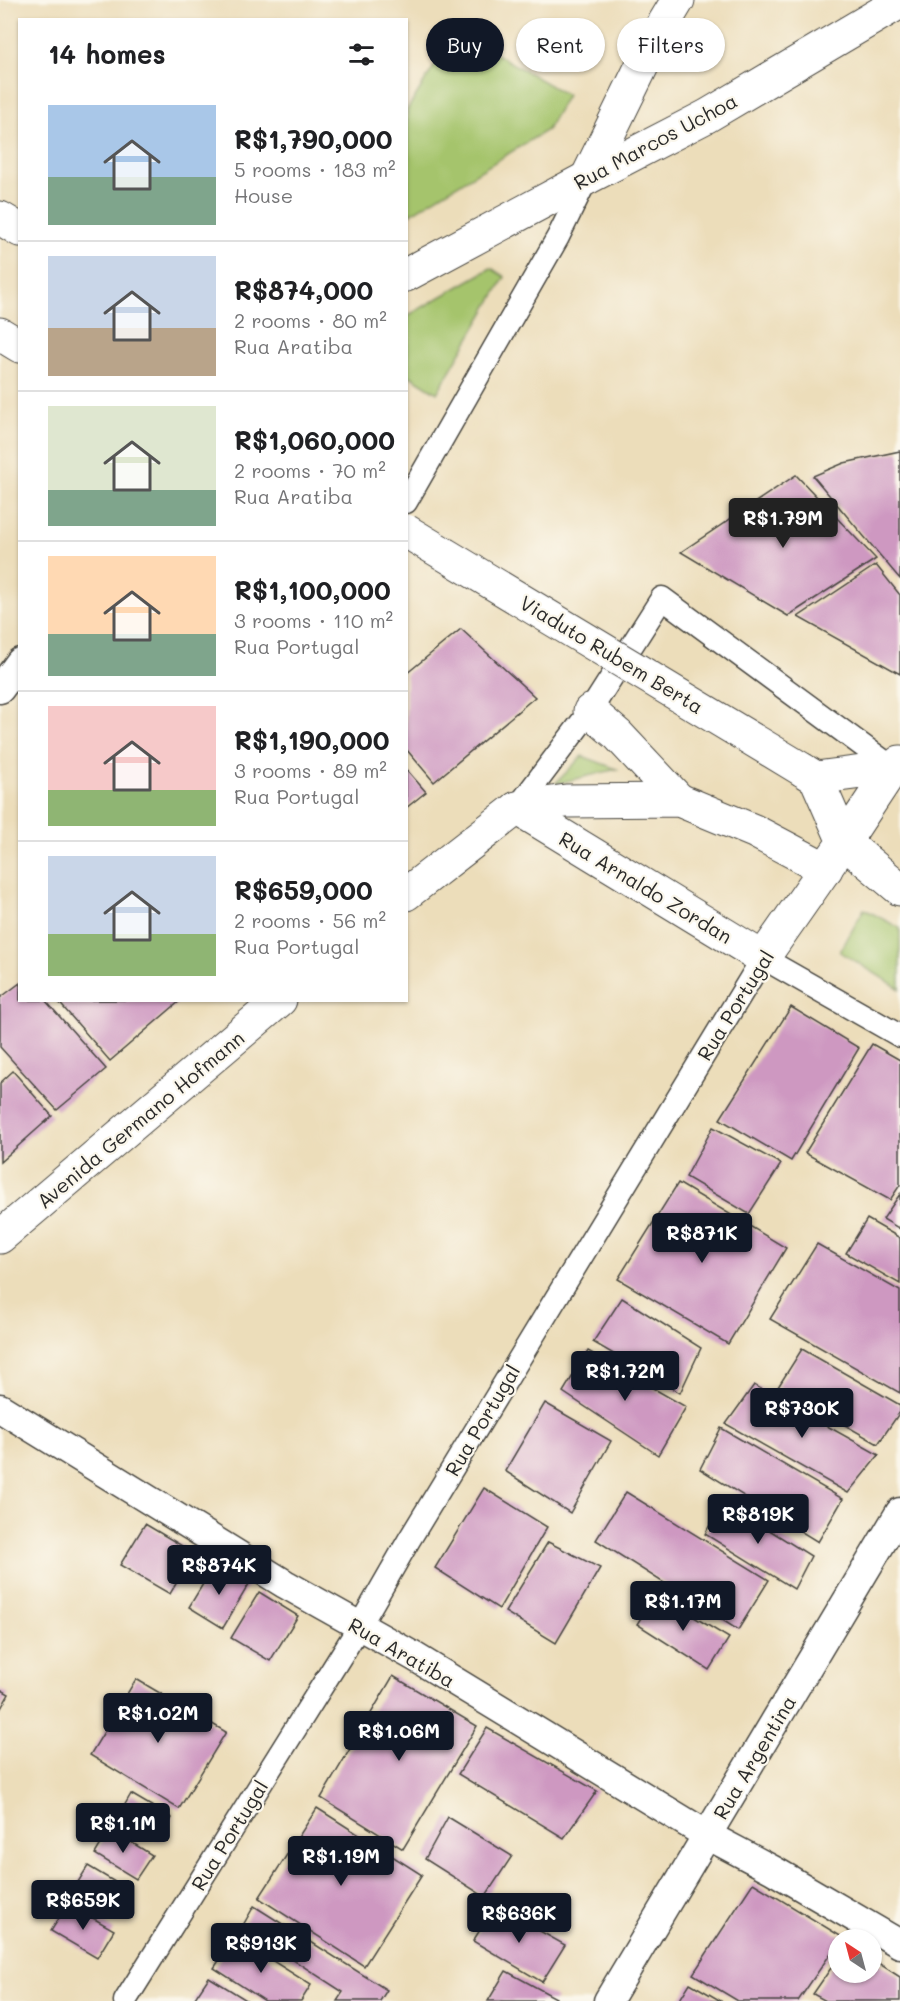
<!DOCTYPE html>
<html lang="en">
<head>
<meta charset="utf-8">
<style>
  body { margin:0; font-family:Mali,sans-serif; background:#f6f6f6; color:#202124; height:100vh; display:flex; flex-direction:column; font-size:22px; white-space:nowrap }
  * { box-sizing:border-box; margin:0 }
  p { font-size:20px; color:#757577 }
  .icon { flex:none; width:33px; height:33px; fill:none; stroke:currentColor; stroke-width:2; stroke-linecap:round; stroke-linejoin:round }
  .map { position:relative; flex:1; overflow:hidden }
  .sheet { position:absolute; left:18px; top:18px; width:390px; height:984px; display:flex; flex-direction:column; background:#fff; border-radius:0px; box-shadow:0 2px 4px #0004 }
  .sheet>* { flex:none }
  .banner { position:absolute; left:426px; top:18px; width:384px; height:54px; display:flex; gap:12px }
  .needle { width:39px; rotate:324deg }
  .buttons { position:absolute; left:828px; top:1929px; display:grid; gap:12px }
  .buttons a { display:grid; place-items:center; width:54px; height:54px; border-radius:50%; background:#fff; box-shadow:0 2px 4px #0004; font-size:30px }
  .price { position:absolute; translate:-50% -51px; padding:0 14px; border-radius:6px; background:#111827; color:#fff; font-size:20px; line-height:39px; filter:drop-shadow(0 2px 3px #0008) }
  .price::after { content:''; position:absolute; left:50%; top:36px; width:18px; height:14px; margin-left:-9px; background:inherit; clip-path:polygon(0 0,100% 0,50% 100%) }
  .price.current { background:#222; color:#fff }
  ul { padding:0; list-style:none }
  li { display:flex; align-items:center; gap:18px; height:150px; padding:0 30px }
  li+li { border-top:2px solid #e0e0e0 }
  li span { display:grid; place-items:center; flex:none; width:168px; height:120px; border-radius:0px; color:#555 }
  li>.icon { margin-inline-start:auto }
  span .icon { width:72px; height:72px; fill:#fffc; stroke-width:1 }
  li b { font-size:26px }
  h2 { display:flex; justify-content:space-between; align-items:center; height:72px; padding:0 30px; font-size:26px }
  .pill { padding:0 21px; border-radius:27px; background:#fff; box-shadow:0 2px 4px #0004; font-size:21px; line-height:54px }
  .pill.current { background:#111827; color:#fff }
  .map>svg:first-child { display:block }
</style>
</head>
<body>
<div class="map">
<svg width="900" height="2001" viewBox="0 0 900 2001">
  <rect width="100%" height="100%" fill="#fbf7ec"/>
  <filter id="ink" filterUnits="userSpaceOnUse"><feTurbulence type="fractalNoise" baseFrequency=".0167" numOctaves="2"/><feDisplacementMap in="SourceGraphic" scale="12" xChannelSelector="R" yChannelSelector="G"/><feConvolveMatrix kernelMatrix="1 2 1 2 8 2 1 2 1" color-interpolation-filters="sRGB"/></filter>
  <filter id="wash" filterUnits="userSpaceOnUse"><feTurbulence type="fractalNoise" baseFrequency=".008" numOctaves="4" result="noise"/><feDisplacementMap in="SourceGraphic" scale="24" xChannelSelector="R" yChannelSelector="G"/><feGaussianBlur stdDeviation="1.35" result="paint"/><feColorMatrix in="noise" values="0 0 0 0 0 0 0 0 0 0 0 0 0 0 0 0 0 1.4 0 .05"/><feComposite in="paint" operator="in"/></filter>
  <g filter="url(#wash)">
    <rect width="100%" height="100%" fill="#ecddba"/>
    <g fill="#a5c46c" stroke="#68784c" stroke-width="1.5">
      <path d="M456 31 567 95 547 130 407 216V110Z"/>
      <path d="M491 268 505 277 437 393 407 374V316Z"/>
      <path d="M582 756 617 769 555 784Z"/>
      <path d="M864 909 900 928V989L840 952Z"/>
    </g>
    <g id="blocks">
      <g fill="#ce98c1">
        <path d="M900 451V579L813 476 844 463Z"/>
        <path d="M796 475 876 559 788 616 681 552Z"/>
        <path d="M876 565 900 595V674L798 617Z"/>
        <path d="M461 629 535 697 434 782 406 749V674Z"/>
        <path d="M406 769 426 792 406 808Z"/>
        <path d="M20 983V1000H45L106 1069 57 1110 0 1047V998Z"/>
        <path d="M57 1000H181L110 1061Z"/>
        <path d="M791 1007 859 1048 791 1161 720 1119Z"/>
        <path d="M872 1044 900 1060V1185L890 1200 805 1153Z"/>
        <path d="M13 1071 52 1116 0 1162V1083Z"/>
        <path d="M713 1127 781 1164 749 1214 686 1177Z"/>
        <path d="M678 1183 786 1248 728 1344 618 1279Z"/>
        <path d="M900 1194V1229L883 1219Z"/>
        <path d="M867 1219 900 1238V1284L846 1253Z"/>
        <path d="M817 1244 900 1291V1393L770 1319Z"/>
        <path d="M622 1298 701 1348 680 1393 593 1342Z"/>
        <path d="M802 1349 900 1405V1412L878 1444 778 1387Z"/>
        <path d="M588 1351 686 1407 658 1455 563 1392Z"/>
        <path d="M754 1385 879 1455 848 1493 726 1424Z"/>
        <path d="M545 1403 611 1441 570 1513 505 1471Z"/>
        <path d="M721 1428 843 1499 818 1542 700 1469Z"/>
        <path d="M484 1488 547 1527 499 1609 435 1568Z"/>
        <path d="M626 1492 769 1580 738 1630 596 1540Z"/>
        <path d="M723 1501 811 1556 794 1589 705 1534Z"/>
        <path d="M145 1524 194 1553 170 1594 120 1565Z"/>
        <path d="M548 1542 600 1568 556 1643 505 1612Z"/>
        <path d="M215 1564 249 1584 223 1628 189 1607Z"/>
        <path d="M259 1592 298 1616 270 1661 231 1638Z"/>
        <path d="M656 1594 729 1638 709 1670 637 1624Z"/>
        <path d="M393 1676 477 1726 403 1849 321 1798Z"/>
        <path d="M136 1679 226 1732 179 1809 90 1755Z"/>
        <path d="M0 1689 9 1694 0 1710Z"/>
        <path d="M487 1728 597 1791 564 1838 458 1774Z"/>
        <path d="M131 1794 172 1818 159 1840 119 1815Z"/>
        <path d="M317 1808 422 1875 364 1966 259 1898Z"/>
        <path d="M448 1817 512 1856 485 1897 425 1859Z"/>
        <path d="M110 1829 152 1855 136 1879 95 1854Z"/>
        <path d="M88 1866 130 1891 115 1915 73 1890Z"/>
        <path d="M753 1883 842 1937 798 2001H738L693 1974Z"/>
        <path d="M68 1904 114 1930 97 1958 51 1931Z"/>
        <path d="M254 1906 387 1990 380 2001H337L343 1992 242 1927Z"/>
        <path d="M495 1906 565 1945 542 1982 473 1941Z"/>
        <path d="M235 1937 311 1985 301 2001H265L214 1968Z"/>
        <path d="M838 1958V1972H872V1959L900 1977V2001H826L813 1994Z"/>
        <path d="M506 1971 556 1998 554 2001H488Z"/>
        <path d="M209 1977 248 2001H193Z"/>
        <path d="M690 1983 721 2001H679Z"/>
      </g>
    </g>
  </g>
  <g filter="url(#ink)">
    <use href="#blocks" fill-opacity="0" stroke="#484640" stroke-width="1.5"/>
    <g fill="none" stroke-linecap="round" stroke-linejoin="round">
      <defs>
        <g id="minor">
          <path d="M406 502 558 237 587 178"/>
          <path d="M517 808 590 711 662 598 893 768"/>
          <path d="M125 2001 359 1627 409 1540 763 958 900 1036"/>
        </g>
        <g id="tertiary">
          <path d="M0 689 20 662"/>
          <path d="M0 1408 285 1584 415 1657 707 1835 773 1870 900 1944"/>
          <path d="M608 2001 900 1512"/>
        </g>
        <g id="secondary">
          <path d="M587 178 657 35 678 0"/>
          <path d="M0 218 20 230"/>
          <path d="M406 275 587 178 707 116 900 2"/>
          <path d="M0 334 20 346"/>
          <path d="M590 711 618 735 679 800"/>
          <path d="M816 778 893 768"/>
          <path d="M517 808 763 958 844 842 816 778 803 770"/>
          <path d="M406 894 517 808 566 801 679 800 754 831 826 869"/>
          <path d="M0 1237 280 1000"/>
        </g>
        <path id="primary" d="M900 762 893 768 844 842 900 889"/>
      </defs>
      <use href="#minor" stroke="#484640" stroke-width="25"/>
      <use href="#tertiary" stroke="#484640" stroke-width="31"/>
      <use href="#secondary" stroke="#484640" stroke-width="35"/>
      <use href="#primary" stroke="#484640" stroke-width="35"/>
      <use href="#minor" stroke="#fff" stroke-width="22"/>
      <use href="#tertiary" stroke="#fff" stroke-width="28"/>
      <use href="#secondary" stroke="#fff" stroke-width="33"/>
      <use href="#primary" stroke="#fff" stroke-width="33"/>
      <defs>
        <path id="secondary-bridge" d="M406 531 803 770"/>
      </defs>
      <use href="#secondary-bridge" stroke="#484640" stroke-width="35" stroke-linecap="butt"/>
      <use href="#secondary-bridge" stroke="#fff" stroke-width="33"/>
    </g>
  </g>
  <g text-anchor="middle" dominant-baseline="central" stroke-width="4.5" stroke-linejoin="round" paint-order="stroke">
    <g font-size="20" fill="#2b2b2b" stroke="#fbf7ec">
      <text transform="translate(655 141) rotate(-28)">Rua Marcos Uchoa</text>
      <text transform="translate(612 654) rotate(31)">Viaduto Rubem Berta</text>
      <text transform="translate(646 887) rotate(31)">Rua Arnaldo Zordan</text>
      <text transform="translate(735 1005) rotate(-58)">Rua Portugal</text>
      <text transform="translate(140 1119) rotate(-40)">Avenida Germano Hofmann</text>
      <text transform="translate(482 1420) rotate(-59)">Rua Portugal</text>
      <text transform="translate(402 1652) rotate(30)">Rua Aratiba</text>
      <text transform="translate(754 1757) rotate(-59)">Rua Argentina</text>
      <text transform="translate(229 1835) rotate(-58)">Rua Portugal</text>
    </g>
  </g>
</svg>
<div class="buttons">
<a><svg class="needle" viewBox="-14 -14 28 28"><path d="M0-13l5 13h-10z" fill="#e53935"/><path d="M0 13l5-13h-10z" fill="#757577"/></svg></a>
</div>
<b class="price current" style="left:783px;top:549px">R$1.79M</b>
<b class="price" style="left:702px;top:1264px">R$871K</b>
<b class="price" style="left:625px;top:1402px">R$1.72M</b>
<b class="price" style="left:802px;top:1439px">R$730K</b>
<b class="price" style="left:758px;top:1545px">R$819K</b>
<b class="price" style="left:219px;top:1596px">R$874K</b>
<b class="price" style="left:683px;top:1632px">R$1.17M</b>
<b class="price" style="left:158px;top:1744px">R$1.02M</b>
<b class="price" style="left:399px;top:1762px">R$1.06M</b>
<b class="price" style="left:123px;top:1854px">R$1.1M</b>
<b class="price" style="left:341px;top:1887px">R$1.19M</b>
<b class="price" style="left:83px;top:1931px">R$659K</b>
<b class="price" style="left:519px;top:1944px">R$636K</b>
<b class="price" style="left:261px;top:1974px">R$913K</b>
<div class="banner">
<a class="pill current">Buy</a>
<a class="pill">Rent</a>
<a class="pill">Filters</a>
</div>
<section class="sheet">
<h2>14 homes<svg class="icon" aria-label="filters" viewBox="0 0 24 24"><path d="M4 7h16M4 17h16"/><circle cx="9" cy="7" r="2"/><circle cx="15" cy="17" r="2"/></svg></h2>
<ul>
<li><span style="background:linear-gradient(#a9c7e8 60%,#7fa58c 0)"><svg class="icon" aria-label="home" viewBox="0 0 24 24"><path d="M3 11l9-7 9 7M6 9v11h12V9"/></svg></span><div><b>R$1,790,000</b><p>5 rooms · 183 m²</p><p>House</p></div></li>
<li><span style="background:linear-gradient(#c9d6e8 60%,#b9a48a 0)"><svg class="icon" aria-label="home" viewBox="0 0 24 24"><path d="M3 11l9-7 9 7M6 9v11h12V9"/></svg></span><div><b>R$874,000</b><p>2 rooms · 80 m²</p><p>Rua Aratiba</p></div></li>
<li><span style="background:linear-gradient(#dfe7d0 70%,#7fa58c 0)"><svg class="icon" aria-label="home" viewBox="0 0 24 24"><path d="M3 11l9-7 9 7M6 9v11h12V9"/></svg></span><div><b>R$1,060,000</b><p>2 rooms · 70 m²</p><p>Rua Aratiba</p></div></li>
<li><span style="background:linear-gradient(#ffd9b3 65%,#7fa58c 0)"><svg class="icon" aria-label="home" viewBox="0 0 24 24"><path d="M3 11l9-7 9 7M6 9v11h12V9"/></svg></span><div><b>R$1,100,000</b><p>3 rooms · 110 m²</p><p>Rua Portugal</p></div></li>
<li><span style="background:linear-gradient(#f6c9c9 70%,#8fb573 0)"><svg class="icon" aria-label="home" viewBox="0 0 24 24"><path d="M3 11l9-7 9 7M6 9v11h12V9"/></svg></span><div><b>R$1,190,000</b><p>3 rooms · 89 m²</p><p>Rua Portugal</p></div></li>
<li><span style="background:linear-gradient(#c9d6e8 65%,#8fb573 0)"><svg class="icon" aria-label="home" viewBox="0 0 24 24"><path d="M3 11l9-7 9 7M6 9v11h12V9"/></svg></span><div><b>R$659,000</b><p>2 rooms · 56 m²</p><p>Rua Portugal</p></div></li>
</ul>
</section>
</div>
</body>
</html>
